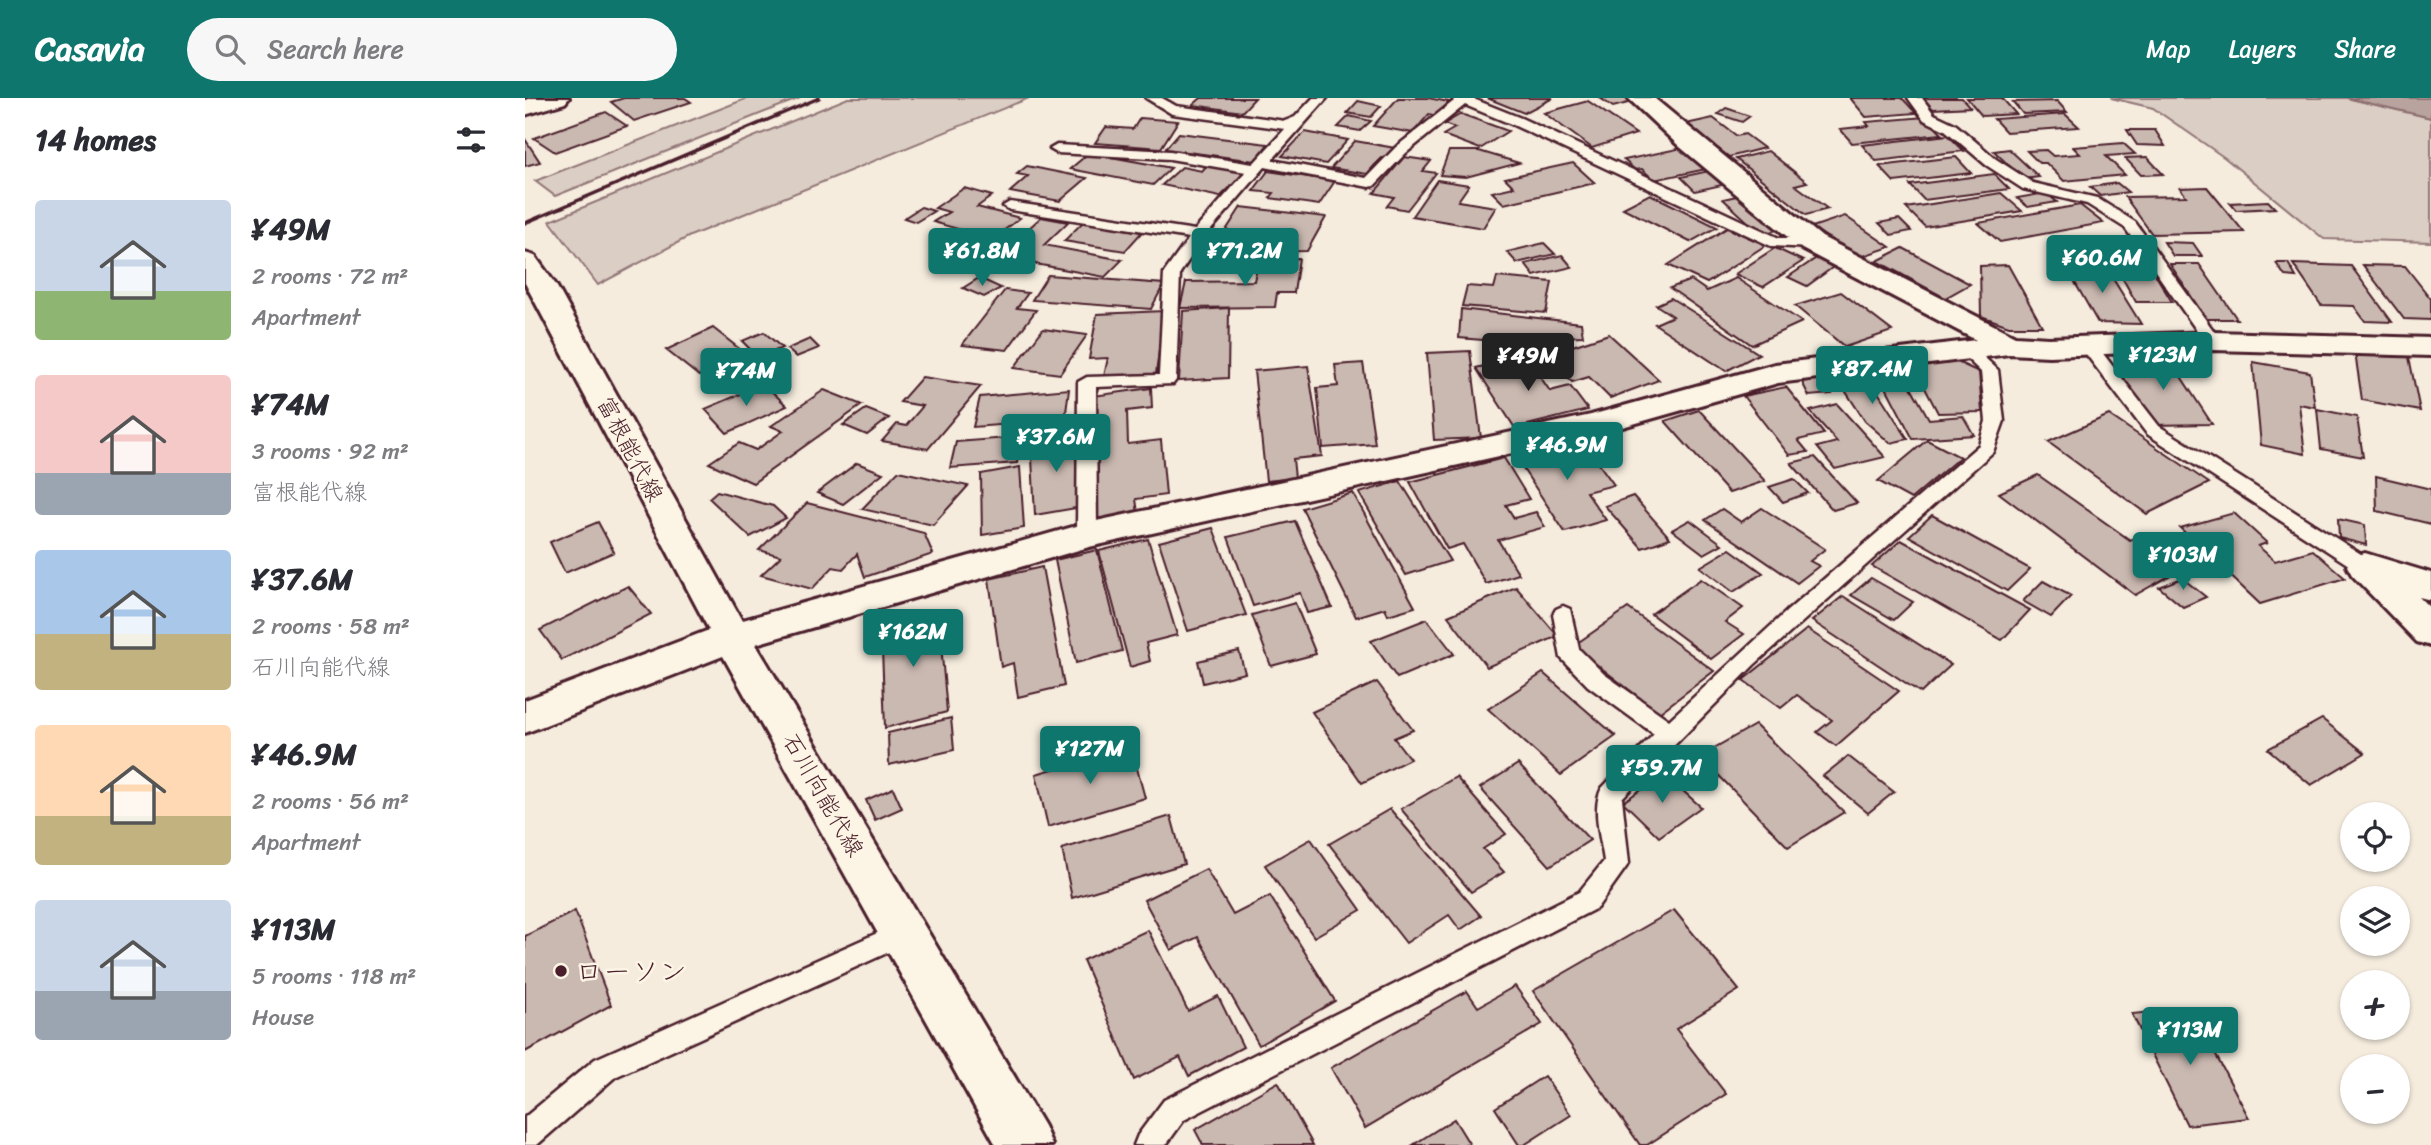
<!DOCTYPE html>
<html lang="en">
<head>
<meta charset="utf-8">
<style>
  body { margin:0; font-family:Sriracha,"Klee One",sans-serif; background:#f7f7f7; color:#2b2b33; height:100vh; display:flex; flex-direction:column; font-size:26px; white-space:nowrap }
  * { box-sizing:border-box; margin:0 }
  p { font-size:23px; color:#7c7c81 }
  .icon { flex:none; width:38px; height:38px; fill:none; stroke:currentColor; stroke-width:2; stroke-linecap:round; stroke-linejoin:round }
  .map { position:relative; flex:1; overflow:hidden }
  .side { display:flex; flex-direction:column; background:#fff; width:525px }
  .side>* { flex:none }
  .tools { position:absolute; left:1815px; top:704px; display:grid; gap:14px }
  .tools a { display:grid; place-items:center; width:70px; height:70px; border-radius:50%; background:#fff; box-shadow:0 2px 5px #0004; font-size:35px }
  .price { position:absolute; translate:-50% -60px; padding:0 16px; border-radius:7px; background:#0f766e; color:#fff; font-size:23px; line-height:46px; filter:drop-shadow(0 2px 4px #0008) }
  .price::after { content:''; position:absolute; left:50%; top:42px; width:21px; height:16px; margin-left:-10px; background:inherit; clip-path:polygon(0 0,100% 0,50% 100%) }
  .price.current { background:#222; color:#fff }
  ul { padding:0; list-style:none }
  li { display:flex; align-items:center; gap:21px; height:175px; padding:0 35px }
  li span { display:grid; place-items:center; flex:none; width:196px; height:140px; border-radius:7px; color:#555 }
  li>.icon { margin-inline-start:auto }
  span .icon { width:84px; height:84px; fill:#fffc; stroke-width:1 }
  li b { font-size:30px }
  h2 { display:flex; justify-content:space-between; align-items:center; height:84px; padding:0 35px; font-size:30px }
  header { display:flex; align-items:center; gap:42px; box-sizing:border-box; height:98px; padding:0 35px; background:#0f766e; color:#fff }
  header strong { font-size:33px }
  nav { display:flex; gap:38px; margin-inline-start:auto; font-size:24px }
  .search { width:490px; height:63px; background:#f7f7f7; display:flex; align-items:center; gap:18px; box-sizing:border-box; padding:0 24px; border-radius:38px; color:#7c7c81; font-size:26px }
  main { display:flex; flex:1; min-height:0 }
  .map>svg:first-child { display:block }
</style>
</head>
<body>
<header>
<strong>Casavia</strong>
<div class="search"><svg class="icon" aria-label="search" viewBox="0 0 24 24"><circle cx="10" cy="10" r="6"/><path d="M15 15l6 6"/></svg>Search here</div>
<nav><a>Map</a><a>Layers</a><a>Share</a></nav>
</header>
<main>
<section class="side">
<h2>14 homes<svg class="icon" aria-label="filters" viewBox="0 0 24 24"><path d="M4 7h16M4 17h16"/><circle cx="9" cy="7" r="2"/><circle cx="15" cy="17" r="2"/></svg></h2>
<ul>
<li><span style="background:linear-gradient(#c9d6e8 65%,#8fb573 0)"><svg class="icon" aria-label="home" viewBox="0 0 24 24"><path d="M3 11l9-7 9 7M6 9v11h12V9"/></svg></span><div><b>¥49M</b><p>2 rooms · 72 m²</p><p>Apartment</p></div></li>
<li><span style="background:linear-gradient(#f6c9c9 70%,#9aa5b1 0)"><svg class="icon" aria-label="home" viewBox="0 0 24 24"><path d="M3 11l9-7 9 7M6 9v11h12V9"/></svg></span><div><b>¥74M</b><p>3 rooms · 92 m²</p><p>富根能代線</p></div></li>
<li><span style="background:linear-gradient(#a9c7e8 60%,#c2b280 0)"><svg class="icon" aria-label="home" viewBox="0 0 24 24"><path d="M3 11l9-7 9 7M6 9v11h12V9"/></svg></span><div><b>¥37.6M</b><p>2 rooms · 58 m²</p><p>石川向能代線</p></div></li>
<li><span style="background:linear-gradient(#ffd9b3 65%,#c2b280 0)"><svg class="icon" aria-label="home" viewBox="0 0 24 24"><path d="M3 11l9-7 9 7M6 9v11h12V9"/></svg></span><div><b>¥46.9M</b><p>2 rooms · 56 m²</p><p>Apartment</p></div></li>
<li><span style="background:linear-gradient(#c9d6e8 65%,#9aa5b1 0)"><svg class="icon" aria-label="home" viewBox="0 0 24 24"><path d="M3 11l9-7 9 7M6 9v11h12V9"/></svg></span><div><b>¥113M</b><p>5 rooms · 118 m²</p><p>House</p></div></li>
</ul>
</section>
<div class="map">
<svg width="1906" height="1047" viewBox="0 0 1906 1047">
  <rect width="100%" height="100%" fill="#f5ecde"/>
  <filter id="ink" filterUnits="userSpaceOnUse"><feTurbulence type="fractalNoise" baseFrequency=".0143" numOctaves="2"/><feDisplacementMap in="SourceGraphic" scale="14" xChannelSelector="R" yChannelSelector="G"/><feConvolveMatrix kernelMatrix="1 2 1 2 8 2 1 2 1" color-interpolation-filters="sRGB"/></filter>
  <g filter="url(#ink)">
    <g fill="#dbcec4" stroke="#927678" stroke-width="2">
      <path d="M223 0H275L30 98 10 83Z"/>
      <path d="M323 0H504L165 138 73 187 25 123Z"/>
      <path d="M1586 0H1822L1906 20V144L1799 141 1700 60 1628 10Z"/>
    </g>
    <path fill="#b8a39e" stroke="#8c6e70" stroke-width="2" d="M1822 0H1906V20Z"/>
    <g fill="#cab9b1" stroke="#4a1f2b" stroke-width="2">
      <path d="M99 0H160L166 4 109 23 86 4Z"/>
      <path d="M676 0H730L717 14 668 7Z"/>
      <path d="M873 0H903L924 4 912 18 904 16 888 35 848 28Z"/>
      <path d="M962 0H1028L999 15Z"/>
      <path d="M1075 0H1108L1111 3 1088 9Z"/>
      <path d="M1325 0H1377L1391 15 1341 19Z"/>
      <path d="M1398 0H1437L1445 9 1408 11Z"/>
      <path d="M1442 0H1477L1491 16 1457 18Z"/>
      <path d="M833 3 856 8 846 19 822 15Z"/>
      <path d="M1063 3 1111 36 1067 50 1019 15Z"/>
      <path d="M1532 3 1542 14 1498 16 1488 4Z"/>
      <path d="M1201 10 1225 18 1217 24 1193 16Z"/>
      <path d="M81 14 102 28 30 54 9 40Z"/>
      <path d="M936 16 983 33 955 51 918 37 930 30 919 26Z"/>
      <path d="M1540 16 1554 29 1481 34 1469 21Z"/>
      <path d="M824 18 846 23 835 33 813 29Z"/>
      <path d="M1400 19 1417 36 1327 45 1315 31 1344 28 1341 24Z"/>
      <path d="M615 20 653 23 636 50 570 45 581 29 608 31Z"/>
      <path d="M1188 20 1212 38 1220 36 1239 50 1204 59 1161 26Z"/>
      <path d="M1602 32H1630L1640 48 1612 47Z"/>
      <path d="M780 34 823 42 801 66 757 58Z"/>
      <path d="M654 35 743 46 730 63 640 51Z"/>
      <path d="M1423 37 1439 53 1351 63 1337 47Z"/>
      <path d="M0 41 15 64 0 68Z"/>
      <path d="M830 43 870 50 861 60H856L842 76 806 70Z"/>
      <path d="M1598 45 1610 56 1581 58 1600 77 1539 83 1521 65H1514L1502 53 1521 52 1528 58 1555 56 1548 49Z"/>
      <path d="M1162 49 1186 70 1129 82 1117 71 1110 72 1099 62Z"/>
      <path d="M1484 51 1514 79 1498 81 1469 53Z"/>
      <path d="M924 53H954L994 65 941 79 915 77Z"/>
      <path d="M1243 53 1282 84 1270 87 1303 111 1281 117 1211 61Z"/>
      <path d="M564 55 646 70 628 87 545 71Z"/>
      <path d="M879 59 906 63 898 73 911 75 882 112 862 108 869 99 849 95Z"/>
      <path d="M1431 59 1446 75 1369 84 1354 68Z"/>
      <path d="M1622 59 1638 76 1616 77 1600 60Z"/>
      <path d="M1048 65 1070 85 979 106 967 94 989 89 980 80Z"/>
      <path d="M683 66 721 74 695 99 637 87 657 69 677 73Z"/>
      <path d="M502 68 562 80 535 103 485 94 503 78 492 76Z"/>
      <path d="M743 73 810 83 794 107 745 100 749 95 728 93Z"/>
      <path d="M1184 73 1197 87 1170 93 1156 79Z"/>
      <path d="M1469 76 1484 91 1399 102 1385 87Z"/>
      <path d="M912 82 944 87 933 103 971 109 958 130 887 118Z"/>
      <path d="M1592 85 1603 94 1575 98 1565 89Z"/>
      <path d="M1682 89 1719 134 1627 136 1600 99 1661 98 1655 90Z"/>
      <path d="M439 90 467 98 452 109 495 120 468 141 408 124 424 114 410 110Z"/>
      <path d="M1225 95 1265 129 1236 136 1198 101Z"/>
      <path d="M1476 95 1497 113 1400 129 1381 110Z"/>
      <path d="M1521 95 1532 104 1503 109 1492 100Z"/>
      <path d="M1125 96 1192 129 1165 144 1098 110Z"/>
      <path d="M1743 103 1750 110 1711 112 1705 105Z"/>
      <path d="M1555 107 1578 125 1475 144 1453 125Z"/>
      <path d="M396 109 409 113 391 124 379 120Z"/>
      <path d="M716 109 801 119 782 153 715 154 689 151Z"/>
      <path d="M1320 118 1365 149 1332 160 1287 129Z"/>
      <path d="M516 119 543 124 519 147 597 162 580 179 473 159Z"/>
      <path d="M1374 121 1386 133 1366 137 1354 125Z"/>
      <path d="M558 124 617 134 600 153 539 143Z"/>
      <path d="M1202 130 1241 147 1182 185 1143 167Z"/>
      <path d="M1639 144 1668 145 1677 158H1648Z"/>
      <path d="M1019 145 1030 156 992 165 982 154Z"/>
      <path d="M1250 150 1278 163 1238 189 1210 176Z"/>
      <path d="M1378 150 1445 186 1420 200 1352 163Z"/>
      <path d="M1582 153H1616L1647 204H1611Z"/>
      <path d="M1037 157 1047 169 1009 178 1000 166Z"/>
      <path d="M1293 159 1311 167 1282 188 1263 179Z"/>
      <path d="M774 160 769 195H752L750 209 655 210 661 184 729 183 731 173H738L740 161Z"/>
      <path d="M1751 165H1763L1771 179 1760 178Z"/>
      <path d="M1645 166H1674L1712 221H1681Z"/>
      <path d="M1768 166 1826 168 1867 224 1840 223 1829 208 1796 207Z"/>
      <path d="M1483 167 1517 228H1484L1456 218 1455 168Z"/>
      <path d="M1540 167 1580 168 1616 226 1573 225Z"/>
      <path d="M1838 167 1880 168 1906 201V222L1879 221Z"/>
      <path d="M523 177 639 186 626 211 507 202Z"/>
      <path d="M972 179 1027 184 1021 215 937 208 942 188 969 190Z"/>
      <path d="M454 180 476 190 459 199 438 190Z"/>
      <path d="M1211 180 1277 224 1227 247 1145 190 1166 182 1182 193Z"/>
      <path d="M480 192 503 195 492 210 511 212 482 252 437 247Z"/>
      <path d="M1316 194 1367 233 1320 249 1270 208Z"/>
      <path d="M1146 200 1234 256 1201 273 1130 226 1148 218 1131 207Z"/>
      <path d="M704 210 703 280 654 283 658 213Z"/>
      <path d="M936 211 1056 225 1058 238 958 242 934 240Z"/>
      <path d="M639 213 631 276 579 278 583 260 564 261 572 216Z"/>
      <path d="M188 230 221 256 174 278 141 252Z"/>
      <path d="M518 231 562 237 535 276 489 270Z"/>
      <path d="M239 234 257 250 234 260 217 243Z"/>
      <path d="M1084 236 1134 282 1085 300 1064 279 1047 284 1020 257Z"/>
      <path d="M285 241 294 250 271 259 262 251Z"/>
      <path d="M1829 248 1884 259 1895 313 1837 302Z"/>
      <path d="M945 253 956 340 909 342 902 255Z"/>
      <path d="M1607 254H1640L1687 326 1626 327 1593 271H1618Z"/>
      <path d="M1001 258 1025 293 1045 288 1063 312 990 330 951 270Z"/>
      <path d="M1430 263 1454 274 1457 314 1413 315 1389 269Z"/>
      <path d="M1728 264 1785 274 1790 309 1774 306 1780 356 1736 347Z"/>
      <path d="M838 265 850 346 798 350 792 290 813 288 810 267Z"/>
      <path d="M783 268 797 358 768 361 770 380 741 383 729 273Z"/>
      <path d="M1376 271 1404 321 1438 318 1449 337 1388 341 1352 272Z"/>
      <path d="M1340 274 1383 341 1365 345 1340 323 1310 277Z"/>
      <path d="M397 279 456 288 403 351 357 343 372 326 381 328 398 308 375 304Z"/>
      <path d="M1299 280 1307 296 1284 298 1276 282Z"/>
      <path d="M239 286 262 308 202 335 180 311Z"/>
      <path d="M1261 289 1299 336 1273 342 1283 354 1264 357 1218 298Z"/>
      <path d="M626 290 627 310 602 313 603 346 636 342 641 397 611 401 613 415 572 421 568 298Z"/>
      <path d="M544 291 540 322 448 329 455 299Z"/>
      <path d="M299 292 337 307 228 385 184 365 214 345 231 352 258 333 246 328Z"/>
      <path d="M1312 306 1360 359 1310 371 1292 349 1312 344 1285 313Z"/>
      <path d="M341 311 364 320 342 337 318 327Z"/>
      <path d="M1792 311 1832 319 1838 359 1796 351Z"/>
      <path d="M1174 312 1240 383 1204 395 1140 323Z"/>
      <path d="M1584 317 1684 385 1622 416 1523 344Z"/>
      <path d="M551 334 557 409 510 417 506 341Z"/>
      <path d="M496 339 492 365 425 370 431 344Z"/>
      <path d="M1056 341 1089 387 1061 394 1081 422 1040 434 990 359Z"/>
      <path d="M1402 342 1435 359 1386 401 1353 383Z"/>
      <path d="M1290 359 1332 405 1308 412 1266 365Z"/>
      <path d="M979 360 1004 401 981 407 989 420 1011 414 1020 429 973 442 994 476 961 486 938 446 922 451 885 384Z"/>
      <path d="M332 365 358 375 318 406 292 395Z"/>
      <path d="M495 369 499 430 457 437 456 376Z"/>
      <path d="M373 373 443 388 408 427 337 411Z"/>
      <path d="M1513 377 1605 442 1616 436 1639 452 1630 457 1653 473 1610 497 1474 395Z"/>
      <path d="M1851 378 1906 391V426L1852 413Z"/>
      <path d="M1269 381 1283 395 1258 404 1244 389Z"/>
      <path d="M875 383 925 463 881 477 834 395Z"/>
      <path d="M192 393 248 408 261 420 225 439 184 400Z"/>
      <path d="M828 395 890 509 863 517 860 510 831 519 777 410Z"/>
      <path d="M1108 398 1145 440 1117 450 1080 408Z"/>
      <path d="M282 405 399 435 408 456 340 479 332 456 318 471 308 469 287 491 236 477 256 458 234 452Z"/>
      <path d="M1237 410 1300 451 1285 463 1294 468 1272 485 1180 422 1197 411 1216 424Z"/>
      <path d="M1709 415 1742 445 1733 448 1750 463 1788 452 1820 480 1735 506 1655 430Z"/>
      <path d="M1407 417 1505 471 1482 493 1384 438Z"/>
      <path d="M1813 421 1840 427 1841 447 1814 440Z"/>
      <path d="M1165 422 1197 446 1179 456 1147 432Z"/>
      <path d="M770 423 807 509 782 515 775 495 728 508 703 439Z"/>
      <path d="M73 424 89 454 40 475 25 444Z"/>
      <path d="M688 430 721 517 663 533 634 444Z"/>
      <path d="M623 441 652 537 621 545 625 563 605 569 574 453Z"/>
      <path d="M1376 442 1505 512 1477 542 1347 468Z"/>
      <path d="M1205 451 1238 475 1208 494 1175 469Z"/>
      <path d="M572 452 597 553 551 565 530 462Z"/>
      <path d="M517 469 539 588 493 599 488 565 476 569 464 481Z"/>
      <path d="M1346 480 1388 504 1369 522 1326 497Z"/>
      <path d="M1657 480 1681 499 1658 509 1634 489Z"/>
      <path d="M1176 481 1218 510 1200 524 1219 536 1186 561 1126 516Z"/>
      <path d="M1518 483 1546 498 1526 519 1498 503Z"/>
      <path d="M103 488 126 516 37 562 15 532Z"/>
      <path d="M991 489 1033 538 962 569 923 518Z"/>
      <path d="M1318 498 1426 567 1396 595 1287 523Z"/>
      <path d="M770 505 791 556 746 568 727 517Z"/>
      <path d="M1103 510 1189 573 1134 615 1048 548Z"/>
      <path d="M413 512 422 614 360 630 356 525Z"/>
      <path d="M902 521 929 556 872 580 846 543Z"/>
      <path d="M1282 531 1374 593 1311 648 1292 634 1307 622 1272 597 1256 610 1218 582Z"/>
      <path d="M714 553 720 575 678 585 673 563Z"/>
      <path d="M1018 575 1091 638 1036 677 963 611Z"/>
      <path d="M852 584 888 632 869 640 885 661 837 685 787 614Z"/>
      <path d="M426 620 429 652 364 667 363 635Z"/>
      <path d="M1797 621 1840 655 1786 687 1743 651Z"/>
      <path d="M1230 627 1319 714 1263 749 1175 658Z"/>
      <path d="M606 648 620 700 523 729 511 676Z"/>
      <path d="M1323 658 1369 694 1343 715 1298 678Z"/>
      <path d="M993 666 1065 742 1025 768 955 690Z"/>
      <path d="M1139 676 1176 709 1134 739 1098 704Z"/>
      <path d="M931 679 981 736 958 751 979 774 946 794 876 711Z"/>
      <path d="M368 690 377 710 350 722 341 702Z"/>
      <path d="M865 711 956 818 935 832 924 817 881 845 804 746Z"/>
      <path d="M646 718 659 766 547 800 537 751Z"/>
      <path d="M786 741 836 812 789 839 740 767Z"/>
      <path d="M681 771 708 817 745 798 810 903 734 947 673 839 646 852 619 802Z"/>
      <path d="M1149 812 1214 892 1151 931 1201 996 1122 1047H1115L1008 893Z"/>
      <path d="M50 813 86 907 0 954V838Z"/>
      <path d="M623 832 663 913 693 898 718 949 664 978 655 959 609 982 558 862Z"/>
      <path d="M990 888 1017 926 840 1030 806 970 942 893 953 909Z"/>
      <path d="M1666 910 1724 1020 1662 1027 1607 916Z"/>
      <path d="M1019 978 1046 1017 999 1047H994L970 1010Z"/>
      <path d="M753 984 788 1047H678L670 1032Z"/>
      <path d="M929 1021 945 1047H888Z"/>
    </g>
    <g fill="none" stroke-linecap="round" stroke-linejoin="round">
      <defs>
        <g id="lane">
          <path d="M621 0H637L651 8 760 23 770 19 788 0H802L747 62 841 80 871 49 929 3 927 0H946L996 20 1254 140H1287L1295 145 1287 150 1246 148 986 26 940 7 881 55 849 88 844 89 740 69 679 140 655 175 651 282 648 286 571 289 572 437 569 442H555L552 437 553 284 562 279 634 277 639 175 664 140 485 112 478 108 485 104 670 132 721 74 645 61 532 55 525 51 532 47 645 53 728 66 760 31 647 16Z"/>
          <path d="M1383 0H1397L1409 16 1430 26 1471 61 1508 85 1572 100 1610 124 1696 243 1694 247H1682L1600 130 1562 106 1498 91 1461 67 1420 32 1399 22Z"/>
          <path d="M1563 243 1569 244 1634 328 1847 463 1850 468 1847 473H1833L1622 336 1555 248Z"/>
          <path d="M1441 247 1447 248 1473 272 1479 323 1468 354 1229 567 1097 700 1104 765 1072 810 659 1022 641 1047H609L613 1037 639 1002 1054 794 1079 763C1076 741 1066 710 1077 690L1129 636 1063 588 1036 560 1028 516 1031 511 1038 508 1045 511 1054 551 1079 576 1144 622 1262 513 1454 347 1461 323 1456 274 1433 252Z"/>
          <path d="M377 824 386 828 390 836 386 844 90 979 12 1047H0V1019L70 961Z"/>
        </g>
        <g id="street">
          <path d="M7 0H44L40 5 0 17V2Z"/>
          <path d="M1103 0H1129L1297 139 1490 238 1524 240 1688 234 1906 240V258L1688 252 1524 258 1484 256 1253 285 1069 337 564 449 207 553 193 549 188 539 193 529 562 425 1066 317 1250 266 1451 242 1277 151 1155 49Z"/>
          <path d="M1840 455 1906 475V502L1894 499 1906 511V548L1892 544 1827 477 1822 468 1827 459Z"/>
        </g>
        <path id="secondary" d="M0 155 10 158 31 187 221 530 519 1028 527 1047H471L198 558 0 635V602L184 532 0 185Z"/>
      </defs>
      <use href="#lane" stroke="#4a1f2b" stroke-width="5"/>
      <use href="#street" stroke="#4a1f2b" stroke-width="6"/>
      <use href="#secondary" stroke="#4a1f2b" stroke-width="6"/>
      <use href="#lane" fill="#fcf5e5" fill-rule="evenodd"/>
      <use href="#street" fill="#fcf5e5" fill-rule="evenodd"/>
      <use href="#secondary" fill="#fcf5e5" fill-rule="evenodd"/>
      <path stroke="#4a1f2b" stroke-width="3.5" d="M0 125 294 0"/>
    </g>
  </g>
  <circle fill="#4a1f2b" stroke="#fcf5e5" stroke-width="2.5" cx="36" cy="873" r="7"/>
  <g text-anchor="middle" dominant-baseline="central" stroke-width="5" stroke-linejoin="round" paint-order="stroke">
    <g font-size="23" fill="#4a1f2b" stroke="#fcf5e5">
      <text transform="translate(105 351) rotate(62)">富根能代線</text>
      <text transform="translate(298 697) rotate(60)">石川向能代線</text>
    </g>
    <g font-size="28" fill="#4a1f2b" stroke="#fcf5e5" text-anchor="start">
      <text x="50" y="873">ローソン</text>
    </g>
  </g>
</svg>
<div class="tools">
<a><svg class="icon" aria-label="locate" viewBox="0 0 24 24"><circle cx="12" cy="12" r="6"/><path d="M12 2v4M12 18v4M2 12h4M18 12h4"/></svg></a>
<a><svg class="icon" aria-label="layers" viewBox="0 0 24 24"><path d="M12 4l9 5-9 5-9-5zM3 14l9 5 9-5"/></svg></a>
<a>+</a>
<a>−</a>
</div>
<b class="price" style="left:457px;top:190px">¥61.8M</b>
<b class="price" style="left:720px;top:190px">¥71.2M</b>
<b class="price" style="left:1577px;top:197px">¥60.6M</b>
<b class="price" style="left:1638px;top:294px">¥123M</b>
<b class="price current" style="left:1003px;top:295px">¥49M</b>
<b class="price" style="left:1347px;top:308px">¥87.4M</b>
<b class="price" style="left:221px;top:310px">¥74M</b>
<b class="price" style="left:531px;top:376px">¥37.6M</b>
<b class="price" style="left:1042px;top:384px">¥46.9M</b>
<b class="price" style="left:1658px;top:494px">¥103M</b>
<b class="price" style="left:388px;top:571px">¥162M</b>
<b class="price" style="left:565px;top:688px">¥127M</b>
<b class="price" style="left:1137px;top:707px">¥59.7M</b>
<b class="price" style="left:1665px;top:969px">¥113M</b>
</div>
</main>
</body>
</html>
